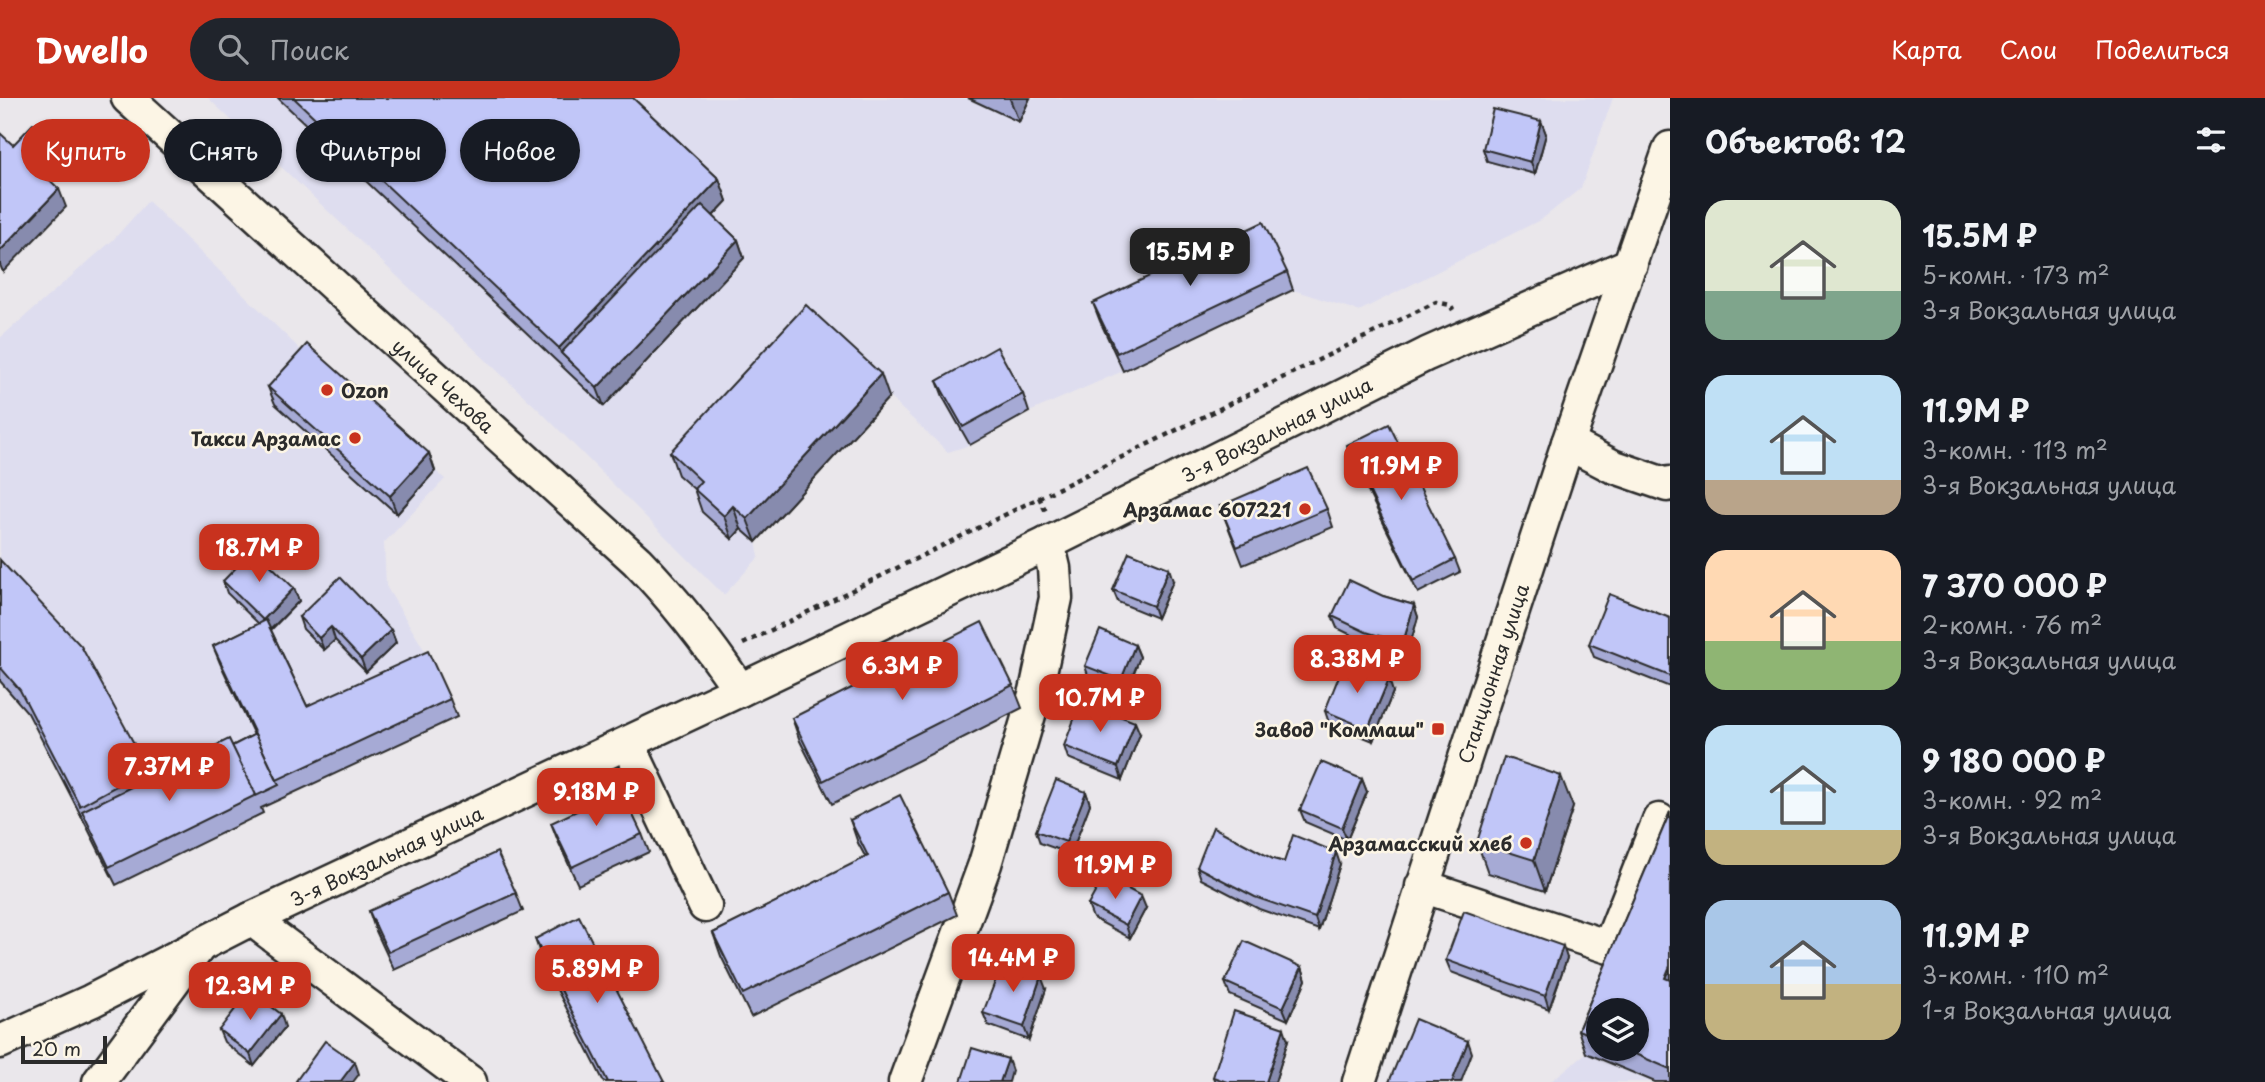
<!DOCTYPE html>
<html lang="ru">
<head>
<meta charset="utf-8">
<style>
  body { margin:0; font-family:"Playpen Sans",sans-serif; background:#20242c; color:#f1f3f6; height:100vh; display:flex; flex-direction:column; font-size:26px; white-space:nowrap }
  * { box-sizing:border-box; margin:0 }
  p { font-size:23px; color:#9ea1a6 }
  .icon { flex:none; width:38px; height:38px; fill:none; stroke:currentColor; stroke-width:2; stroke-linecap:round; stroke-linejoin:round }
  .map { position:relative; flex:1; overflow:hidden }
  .side { display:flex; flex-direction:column; background:#171b24; width:595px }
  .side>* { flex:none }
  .banner { position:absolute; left:21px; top:21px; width:665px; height:63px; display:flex; gap:14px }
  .buttons { position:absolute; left:1586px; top:900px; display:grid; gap:14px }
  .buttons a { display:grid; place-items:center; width:63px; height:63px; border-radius:50%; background:#171b24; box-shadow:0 2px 5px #0004; font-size:35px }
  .scale { position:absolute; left:21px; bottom:18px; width:86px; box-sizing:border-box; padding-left:7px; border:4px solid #2b2b2b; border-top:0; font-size:19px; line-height:24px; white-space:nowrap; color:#2b2b2b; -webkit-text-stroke:5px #fcf5e5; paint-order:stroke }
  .price { position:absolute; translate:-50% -60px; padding:0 16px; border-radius:14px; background:#c8321e; color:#fff; font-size:23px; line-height:46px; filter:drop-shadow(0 2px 4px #0008) }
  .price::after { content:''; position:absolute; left:50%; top:42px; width:21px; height:16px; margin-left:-10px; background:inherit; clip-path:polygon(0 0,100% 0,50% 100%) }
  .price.active { background:#222; color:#fff }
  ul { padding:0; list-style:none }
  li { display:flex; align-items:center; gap:21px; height:175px; padding:0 35px }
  li span { display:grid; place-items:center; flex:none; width:196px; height:140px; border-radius:21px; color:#555 }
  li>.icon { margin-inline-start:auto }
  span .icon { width:84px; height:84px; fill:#fffc; stroke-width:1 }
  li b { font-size:30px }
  h2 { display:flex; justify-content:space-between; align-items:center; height:84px; padding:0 35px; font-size:30px }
  .pill { padding:0 24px; border-radius:32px; background:#171b24; box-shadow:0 2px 5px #0004; font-size:24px; line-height:63px }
  .pill.active { background:#c8321e; color:#fff }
  header { display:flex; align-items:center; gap:42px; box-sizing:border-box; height:98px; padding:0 35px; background:#c8321e; color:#fff }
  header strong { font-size:33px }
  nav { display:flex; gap:38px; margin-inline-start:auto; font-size:24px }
  .search { width:490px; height:63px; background:#20242c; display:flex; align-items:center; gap:18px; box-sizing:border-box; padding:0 24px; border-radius:38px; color:#9ea1a6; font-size:26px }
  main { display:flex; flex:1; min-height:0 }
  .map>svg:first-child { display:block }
</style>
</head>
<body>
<header>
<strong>Dwello</strong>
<div class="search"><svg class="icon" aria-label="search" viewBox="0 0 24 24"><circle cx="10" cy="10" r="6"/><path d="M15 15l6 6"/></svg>Поиск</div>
<nav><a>Карта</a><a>Слои</a><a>Поделиться</a></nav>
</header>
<main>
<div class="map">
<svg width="1670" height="984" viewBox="0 0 1670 984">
  <rect width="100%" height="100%" fill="#eae7eb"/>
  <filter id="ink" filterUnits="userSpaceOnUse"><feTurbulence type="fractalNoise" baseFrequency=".0143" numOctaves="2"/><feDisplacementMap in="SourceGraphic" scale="14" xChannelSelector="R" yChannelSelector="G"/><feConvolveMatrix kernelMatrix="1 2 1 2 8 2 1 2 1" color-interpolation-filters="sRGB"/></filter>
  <g filter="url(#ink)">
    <g fill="#deddef">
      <path d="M208 0H1613L1581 90 1542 121 1359 213 1293 192 1123 273 1029 314 970 347 948 354 889 299 756 443 759 459 724 497 538 311Z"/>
      <path d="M148 103 313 264 445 381 384 445 386 488 435 570 457 619 261 710 263 715 116 787 28 615 0 583V240L113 142Z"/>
      <path d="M1670 757V984H1550L1586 955 1598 927V950H1636V912Z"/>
    </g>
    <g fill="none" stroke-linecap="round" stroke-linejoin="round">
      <defs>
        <g id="minor">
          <path id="s1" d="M128 0 637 463C676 503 709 546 740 592"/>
          <path d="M1568 345 1612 368 1667 387 1670 385"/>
          <path d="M628 645 705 808"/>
          <path d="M1422 788 1609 849 1659 722"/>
          <path d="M251 821 470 984"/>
          <path id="s2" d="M0 944 91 903 251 821 740 592 1059 440 1427 256 1631 166"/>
          <path d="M99 984 198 850"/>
          <path d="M905 984 985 766 1036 593 1056 500 1054 470 1048 445"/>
          <path id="s3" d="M1359 984 1568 345 1670 50"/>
        </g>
      </defs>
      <use href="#minor" stroke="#2b2b2b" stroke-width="37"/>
      <g stroke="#2b2b2b" stroke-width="4.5" stroke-dasharray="5 5" stroke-linecap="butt">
        <path d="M1039 399 1047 416"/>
        <path d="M743 546 1436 204 1450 207 1453 212"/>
      </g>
      <use href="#minor" stroke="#fcf5e5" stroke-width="32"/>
    </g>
    <g fill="#a6aad5" stroke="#2b2b2b" stroke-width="2" fill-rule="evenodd">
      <path d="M278 0H633L719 81 727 103 713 118 738 142 744 160 604 308Z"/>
      <path d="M968 0H1030L1019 24Z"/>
      <path d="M1541 23 1546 36 1535 76 1487 63 1483 51Z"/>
      <path d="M1287 174 1293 192 1123 273 1100 223 1093 205Z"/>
      <path d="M937 283 1023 296 1029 314 970 347 944 301Z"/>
      <path d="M268 289 429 355 435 373 397 416 275 306Z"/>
      <path d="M889 299 756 444 741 431 732 441 702 414 694 391 678 377 670 354Z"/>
      <path d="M1347 347 1455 461 1460 474 1418 495 1351 359Z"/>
      <path d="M1220 408 1327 411 1333 429 1243 467Z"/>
      <path d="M0 462 143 662 150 680 232 648 254 637 220 565 213 548 259 526 227 495 223 483 294 490 299 503 271 532 307 608 450 601 457 619 261 710 263 715 116 787 88 731 28 615 0 583Z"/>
      <path d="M1173 483 1157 520 1118 504 1113 492Z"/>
      <path d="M1383 498 1414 507 1418 519 1407 557 1370 546 1337 530 1332 518Z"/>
      <path d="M299 519 391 532 396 545 366 574 335 542 324 552 303 531Z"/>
      <path d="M1670 520V589L1594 559 1589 546Z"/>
      <path d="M1135 547 1140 559 1126 594 1089 580 1085 568Z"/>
      <path d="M1013 587 1022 610 832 706 800 643 792 620Z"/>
      <path d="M1393 594 1373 643 1329 625 1325 613Z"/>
      <path d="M1140 636 1122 682 1068 660 1064 648Z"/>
      <path d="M1362 681 1367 694 1347 742 1305 724 1300 712Z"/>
      <path d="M1086 694 1090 706 1071 756 1040 745 1036 733Z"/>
      <path d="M1573 709 1545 793 1488 775 1477 744Z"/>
      <path d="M1670 714V984H1655L1586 955 1578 932ZM1598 912 1636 950H1598Z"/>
      <path d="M850 722 948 794 957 817 751 919 721 858 713 835 866 760 858 745Z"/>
      <path d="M551 725 642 736 649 754 578 787 558 743Z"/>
      <path d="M1273 761 1284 764 1340 766 1319 832 1259 811 1201 781 1197 769Z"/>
      <path d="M516 795 523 813 394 872 375 831 369 813Z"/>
      <path d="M1088 807 1146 810 1130 840 1093 820Z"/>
      <path d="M535 841 664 984H604L543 864Z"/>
      <path d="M1567 860 1549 911 1451 874 1446 862Z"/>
      <path d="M1302 869 1306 882 1288 922 1230 897 1225 884Z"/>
      <path d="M1046 891 1029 942 988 927 983 915Z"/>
      <path d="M285 929 254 968 224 944 219 932Z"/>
      <path d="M1288 942 1275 984H1215L1213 979Z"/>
    </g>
    <g fill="#878bae" stroke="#2b2b2b" stroke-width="2">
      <path d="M1011 0H1030L1019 24 1010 1Z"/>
      <path d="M1541 23 1546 36 1535 76 1531 64Z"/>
      <path d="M52 44 58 62 38 83 32 65Z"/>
      <path d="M719 81 727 103 573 267 561 255 559 250Z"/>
      <path d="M59 91 66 109 3 174 0 167V153Z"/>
      <path d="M738 142 744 160 604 308 597 290Z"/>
      <path d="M881 276 889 299 756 444 747 421Z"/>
      <path d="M429 355 435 373 397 416 390 398Z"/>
      <path d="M733 408 741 431 732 441 724 418Z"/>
      <path d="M1169 470 1173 483 1157 520 1153 508Z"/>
      <path d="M294 490 299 503 268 534 263 522Z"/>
      <path d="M1414 507 1418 519 1407 557 1403 545Z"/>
      <path d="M331 529 335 542 324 552 319 540Z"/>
      <path d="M391 532 396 545 366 574 361 561Z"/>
      <path d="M1135 547 1140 559 1126 594 1121 582Z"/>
      <path d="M1389 581 1393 594 1373 643 1368 631Z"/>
      <path d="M1135 624 1140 636 1122 682 1118 669Z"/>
      <path d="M1561 678 1573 709 1545 793 1534 762Z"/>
      <path d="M1362 681 1367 694 1347 742 1342 730Z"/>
      <path d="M1086 694 1090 706 1071 756 1066 744Z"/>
      <path d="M1336 754 1340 766 1319 832 1315 820Z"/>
      <path d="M1141 798 1146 810 1130 840 1126 827Z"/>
      <path d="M1563 848 1567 860 1549 911 1545 898Z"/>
      <path d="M1670 868V893L1665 880Z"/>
      <path d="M1302 869 1306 882 1288 922 1283 910Z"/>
      <path d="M1041 878 1046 891 1029 942 1024 929Z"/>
      <path d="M281 916 285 929 254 968 250 956Z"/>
      <path d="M1284 930 1288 942 1275 984H1266Z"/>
      <path d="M1468 943 1472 955 1461 984H1452Z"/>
      <path d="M1008 961 1012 973 1009 984H1000Z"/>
      <path d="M355 964 359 976 353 984H340Z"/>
    </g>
    <g fill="#c1c6f8" stroke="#2b2b2b" stroke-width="2">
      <path d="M294 0H633L719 81 559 250Z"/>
      <path d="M1493 11 1541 23 1531 64 1483 51Z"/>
      <path d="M33 26 52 44 32 65 59 91 0 153V35L13 47Z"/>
      <path d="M702 107 738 142 597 290 561 255Z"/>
      <path d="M1263 124 1287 174 1117 255 1093 205Z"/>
      <path d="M806 207 881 276 747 421 733 408 724 418 694 391 701 383 670 354Z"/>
      <path d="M307 246 429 355 390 398 268 289Z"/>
      <path d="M997 249 1023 296 963 329 937 283Z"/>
      <path d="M1389 326 1455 461 1413 483 1347 347Z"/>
      <path d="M1308 370 1327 411 1237 449 1220 408Z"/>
      <path d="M254 451 294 490 263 522 223 483Z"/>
      <path d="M1129 454 1169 470 1153 508 1113 492Z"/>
      <path d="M0 462 81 548 143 662 125 671 131 680 80 708 20 592 0 569Z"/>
      <path d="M340 479 391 532 361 561 331 529 319 540 299 519Z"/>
      <path d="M1349 482 1383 498 1414 507 1403 545 1366 534 1332 518Z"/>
      <path d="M1609 496 1670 520V578L1589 546Z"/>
      <path d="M266 522 307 608 428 553 450 601 277 682 213 548Z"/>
      <path d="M982 524 1013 587 823 683 792 620Z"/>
      <path d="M1100 532 1135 547 1121 582 1085 568Z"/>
      <path d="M1345 563 1389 581 1368 631 1325 613Z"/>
      <path d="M1081 603 1135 624 1118 669 1064 648Z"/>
      <path d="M255 636 279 687 256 698 232 648Z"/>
      <path d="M229 641 256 697 109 769 82 713Z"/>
      <path d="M1504 659 1561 678 1534 762 1477 744Z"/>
      <path d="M1321 664 1362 681 1342 730 1300 712Z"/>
      <path d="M1056 682 1086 694 1066 744 1036 733Z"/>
      <path d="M621 692 642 736 572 769 551 725Z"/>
      <path d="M900 697 948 794 743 896 713 835 868 758 850 722Z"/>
      <path d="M1670 714V868L1665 880 1670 882V971L1621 950H1636V912H1598V940L1578 932Z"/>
      <path d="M1213 729 1273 761 1284 764 1293 737 1336 754 1315 820 1255 799 1197 769Z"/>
      <path d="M497 754 516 795 388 854 369 813Z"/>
      <path d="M1104 778 1141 798 1126 827 1088 807Z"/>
      <path d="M1464 813 1563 848 1545 898 1446 862Z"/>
      <path d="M579 818 664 984H608L535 841Z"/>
      <path d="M1244 843 1302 869 1283 910 1225 884Z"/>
      <path d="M1003 863 1041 878 1024 929 983 915Z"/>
      <path d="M250 892 281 916 250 956 219 932Z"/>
      <path d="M1234 913 1284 930 1266 984H1227L1213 979Z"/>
      <path d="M1415 921 1468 943 1452 984H1389Z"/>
      <path d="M325 943 355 964 340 984H298L296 983Z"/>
      <path d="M972 950 1008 961 1000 984H961Z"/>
    </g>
  </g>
  <g fill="#c8321e" stroke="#fcf5e5" stroke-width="2.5">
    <circle cx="327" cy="292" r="7"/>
    <circle cx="355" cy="340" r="7"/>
    <circle cx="1305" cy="411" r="7"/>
    <rect x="1431" y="624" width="14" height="14" rx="3.5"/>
    <circle cx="1526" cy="745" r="7"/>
  </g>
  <g text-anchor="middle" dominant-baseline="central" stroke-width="5" stroke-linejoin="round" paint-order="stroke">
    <g font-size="19" fill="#2b2b2b" stroke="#fcf5e5">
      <text stroke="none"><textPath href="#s1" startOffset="427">улица Чехова</textPath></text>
      <text stroke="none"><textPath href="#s2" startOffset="1416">3-я Вокзальная улица</textPath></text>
      <text stroke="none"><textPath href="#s3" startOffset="430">Станционная улица</textPath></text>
      <text stroke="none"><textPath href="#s2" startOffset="429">3-я Вокзальная улица</textPath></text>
    </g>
    <g font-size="19" font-weight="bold" fill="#2b2b2b" stroke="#fcf5e5" text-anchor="end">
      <text x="341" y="292" text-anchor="start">Ozon</text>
      <text x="341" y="340">Такси Арзамас</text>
      <text x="1291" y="411">Арзамас 607221</text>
      <text x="1424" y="631">Завод "Коммаш"</text>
      <text x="1512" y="745">Арзамасский хлеб</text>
    </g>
  </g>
</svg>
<div class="buttons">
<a><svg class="icon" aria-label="layers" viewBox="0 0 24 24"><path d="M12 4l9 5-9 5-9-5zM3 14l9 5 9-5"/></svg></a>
</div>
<div class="scale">20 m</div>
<b class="price active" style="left:1190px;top:190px">15.5M ₽</b>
<b class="price" style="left:1401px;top:404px">11.9M ₽</b>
<b class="price" style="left:259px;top:486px">18.7M ₽</b>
<b class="price" style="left:1357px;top:597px">8.38M ₽</b>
<b class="price" style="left:902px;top:604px">6.3M ₽</b>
<b class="price" style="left:1100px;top:636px">10.7M ₽</b>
<b class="price" style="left:169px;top:705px">7.37M ₽</b>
<b class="price" style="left:596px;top:730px">9.18M ₽</b>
<b class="price" style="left:1115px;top:803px">11.9M ₽</b>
<b class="price" style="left:1013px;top:896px">14.4M ₽</b>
<b class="price" style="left:597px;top:907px">5.89M ₽</b>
<b class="price" style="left:250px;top:924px">12.3M ₽</b>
<div class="banner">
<a class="pill active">Купить</a>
<a class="pill">Снять</a>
<a class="pill">Фильтры</a>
<a class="pill">Новое</a>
</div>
</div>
<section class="side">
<h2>Объектов: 12<svg class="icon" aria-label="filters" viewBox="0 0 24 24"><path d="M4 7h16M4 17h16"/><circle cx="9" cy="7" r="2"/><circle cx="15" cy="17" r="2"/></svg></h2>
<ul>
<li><span style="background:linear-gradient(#dfe7d0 65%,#7fa58c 0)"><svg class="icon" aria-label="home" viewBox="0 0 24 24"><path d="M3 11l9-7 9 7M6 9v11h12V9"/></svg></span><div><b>15.5M ₽</b><p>5-комн. · 173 m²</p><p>3-я Вокзальная улица</p></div></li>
<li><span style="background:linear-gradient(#bfe0f5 75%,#b9a48a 0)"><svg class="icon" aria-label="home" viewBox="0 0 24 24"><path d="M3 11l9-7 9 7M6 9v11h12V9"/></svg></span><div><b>11.9M ₽</b><p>3-комн. · 113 m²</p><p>3-я Вокзальная улица</p></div></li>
<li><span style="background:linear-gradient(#ffd9b3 65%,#8fb573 0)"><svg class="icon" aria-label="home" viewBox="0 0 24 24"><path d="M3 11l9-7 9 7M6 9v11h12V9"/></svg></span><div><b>7 370 000 ₽</b><p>2-комн. · 76 m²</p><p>3-я Вокзальная улица</p></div></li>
<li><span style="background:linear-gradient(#bfe0f5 75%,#c2b280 0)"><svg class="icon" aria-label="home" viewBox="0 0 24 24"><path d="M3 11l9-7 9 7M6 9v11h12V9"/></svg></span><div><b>9 180 000 ₽</b><p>3-комн. · 92 m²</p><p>3-я Вокзальная улица</p></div></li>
<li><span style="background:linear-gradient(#a9c7e8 60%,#c2b280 0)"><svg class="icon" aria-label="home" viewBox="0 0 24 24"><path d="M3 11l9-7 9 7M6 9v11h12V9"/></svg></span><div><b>11.9M ₽</b><p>3-комн. · 110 m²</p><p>1-я Вокзальная улица</p></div></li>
</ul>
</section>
</main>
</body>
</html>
